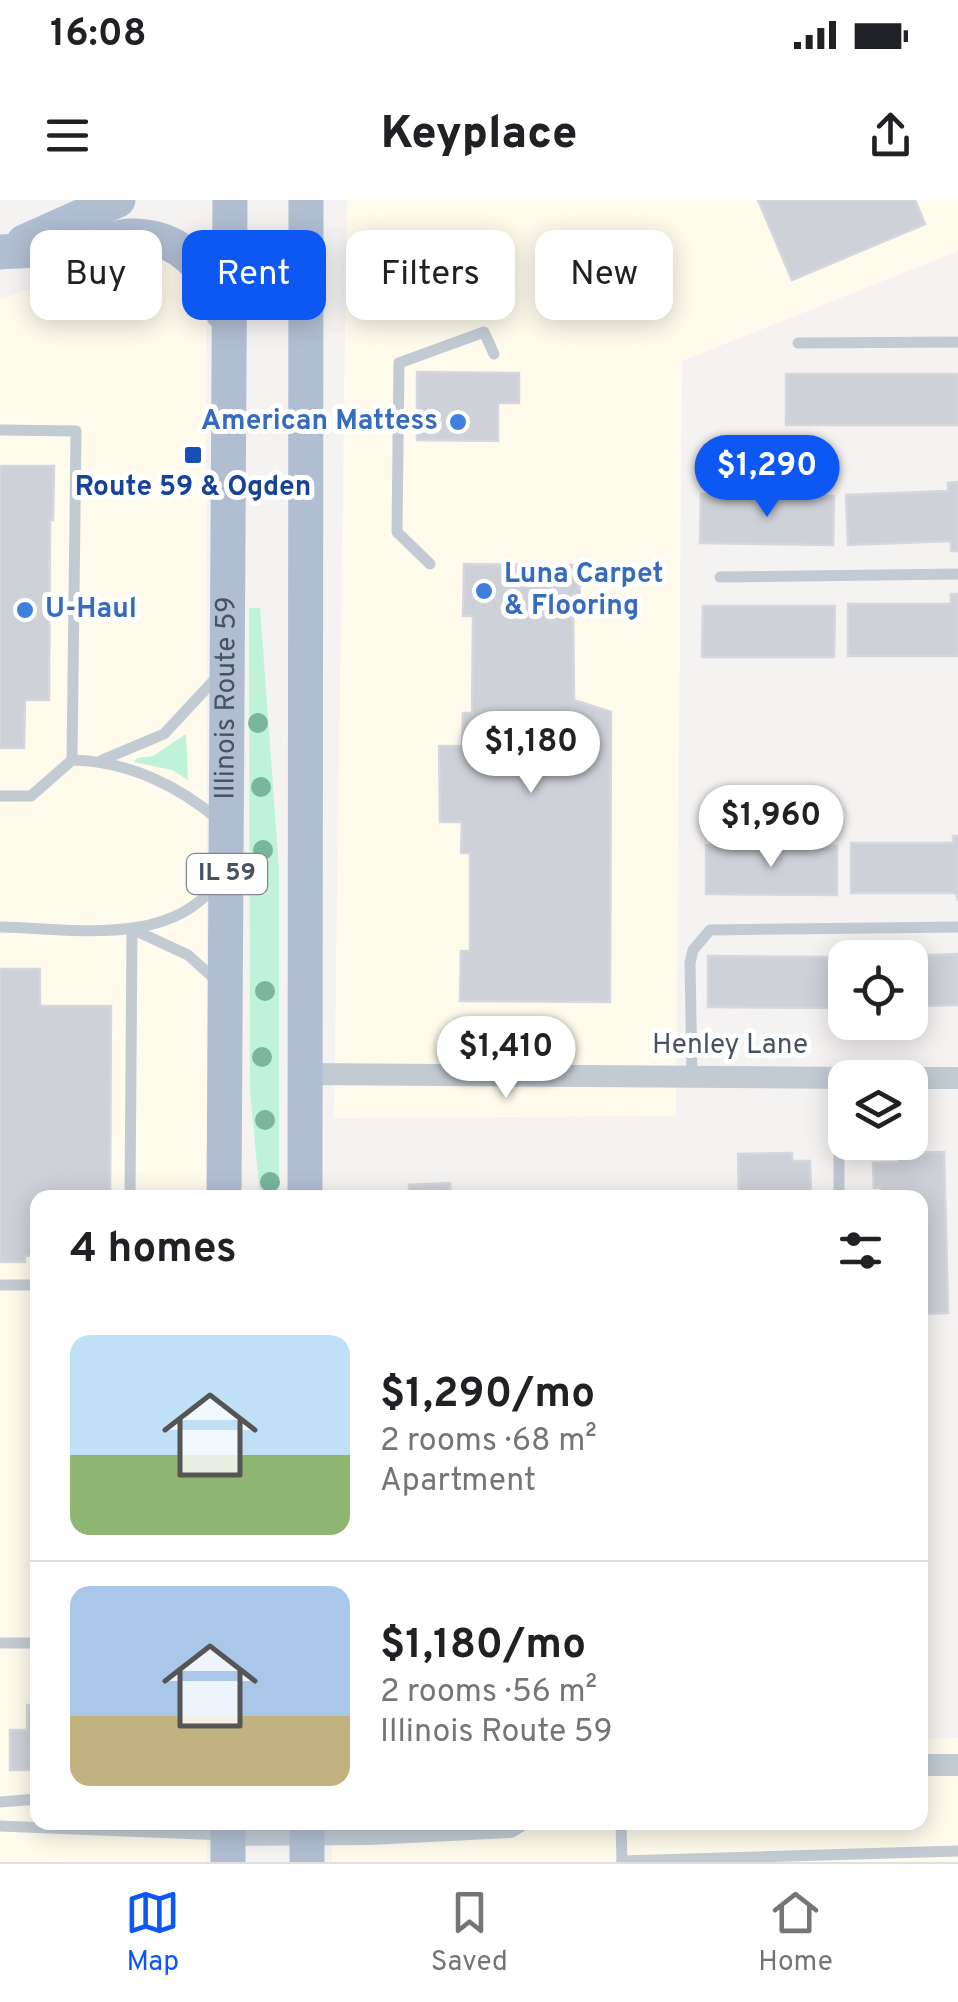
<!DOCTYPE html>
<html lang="en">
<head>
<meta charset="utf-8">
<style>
  body { margin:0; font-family:Overpass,sans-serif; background:#f6f6f6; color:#202124; height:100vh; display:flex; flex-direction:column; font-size:38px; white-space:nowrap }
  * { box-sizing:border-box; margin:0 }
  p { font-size:32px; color:#757577 }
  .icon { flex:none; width:55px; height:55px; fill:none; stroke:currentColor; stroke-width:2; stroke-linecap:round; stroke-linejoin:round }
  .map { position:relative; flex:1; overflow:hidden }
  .panel { position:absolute; left:30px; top:990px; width:898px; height:640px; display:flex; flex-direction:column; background:#fff; border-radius:20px; box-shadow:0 5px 25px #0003 }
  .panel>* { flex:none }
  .top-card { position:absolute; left:30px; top:30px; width:900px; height:90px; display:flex; gap:20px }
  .controls { position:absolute; left:828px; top:740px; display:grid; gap:20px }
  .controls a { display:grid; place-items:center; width:100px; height:100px; border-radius:20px; background:#fff; box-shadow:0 5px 25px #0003; font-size:50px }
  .price { position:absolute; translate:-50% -85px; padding:0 22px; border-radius:35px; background:#fff; color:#222; font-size:32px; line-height:65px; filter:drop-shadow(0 2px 5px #0008) }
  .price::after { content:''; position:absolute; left:50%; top:60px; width:30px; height:22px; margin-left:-15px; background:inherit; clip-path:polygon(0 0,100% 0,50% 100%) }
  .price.active { background:#0d58f3; color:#fff }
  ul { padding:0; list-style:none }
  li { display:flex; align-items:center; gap:30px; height:250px; padding:0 40px }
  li+li { border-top:2px solid #e0e0e0 }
  li span { display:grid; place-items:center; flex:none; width:280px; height:200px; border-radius:20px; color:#555 }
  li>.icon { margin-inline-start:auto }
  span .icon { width:120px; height:120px; fill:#fffc; stroke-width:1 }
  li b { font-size:42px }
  h2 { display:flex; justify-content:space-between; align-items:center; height:120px; padding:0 40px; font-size:42px }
  .chip { padding:0 35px; border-radius:20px; background:#fff; box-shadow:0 5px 25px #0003; font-size:35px; line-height:90px }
  .chip.active { background:#0d58f3; color:#fff }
  .status { display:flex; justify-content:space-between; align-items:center; height:70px; padding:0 50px; background:#fff; direction:ltr }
  .status svg { height:28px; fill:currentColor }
  header { display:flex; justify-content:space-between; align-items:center; height:130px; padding:0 40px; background:#fff; font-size:45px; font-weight:800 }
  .tabs { display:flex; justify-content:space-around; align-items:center; height:140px; border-top:2px solid #e0e0e0; background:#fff; font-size:28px; color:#757577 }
  .tabs a { display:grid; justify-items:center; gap:5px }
  .tabs .active { color:#0d58f3 }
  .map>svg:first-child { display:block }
</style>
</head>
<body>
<div class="status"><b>16:08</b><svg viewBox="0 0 49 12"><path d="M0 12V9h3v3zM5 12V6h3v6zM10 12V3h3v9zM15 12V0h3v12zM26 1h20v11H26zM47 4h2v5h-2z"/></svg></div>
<header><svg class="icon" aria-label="menu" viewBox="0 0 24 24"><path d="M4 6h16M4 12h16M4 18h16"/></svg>Keyplace<svg class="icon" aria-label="share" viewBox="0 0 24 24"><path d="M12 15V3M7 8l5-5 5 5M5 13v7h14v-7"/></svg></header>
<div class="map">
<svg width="958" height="1662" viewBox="0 0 958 1662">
  <rect width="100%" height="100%" fill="#f5f2f2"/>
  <g fill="#fefbed">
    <path d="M347 0H958V51L682 161 676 916 334 918Z"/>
    <path d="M136 47 178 60 201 94 206 118 207 997 38 998V1622L207 1623V1662H0V100Z"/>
    <path d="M958 1538V1662H332V1623L920 1622V1539Z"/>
  </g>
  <g fill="#bff3d9">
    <path d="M249 408H260L279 669V997H260L250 890Z"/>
    <path d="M186 534 188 580 172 570 134 562 137 558 153 556Z"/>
  </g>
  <g fill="#ced1d8" stroke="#d6d7de" stroke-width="2.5">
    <path d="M758 0H915L925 24 792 80Z"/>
    <path d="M417 172 519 173V203H498V241L417 240Z"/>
    <rect x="786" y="174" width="172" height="51"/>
    <path d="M0 266H54L53 320H50L49 500H25L24 548H0Z"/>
    <path d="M958 282V351H951V341L848 345 846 295 948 291V283Z"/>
    <path d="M701 294 834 296 833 345 700 343Z"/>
    <path d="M464 364 579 365 580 400H573L574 500 611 512 610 802 460 801 461 751H470V653H461L462 622H440L439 546H462L463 513H472L473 416H463Z"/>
    <path d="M951 394H958V456H848V404H951Z"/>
    <path d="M703 406H835L834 457H702Z"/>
    <path d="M953 636H958V701L956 693H851V643H953Z"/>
    <path d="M706 645 837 646V695L706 694Z"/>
    <path d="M958 754V805L910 806V758H852Z"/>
    <path d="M708 756 840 757 839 808 708 807Z"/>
    <path d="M0 769H40V806H111L110 998H38V1056H25V1062H0Z"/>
    <path d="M944 952 948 1113 920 1114V998H881L880 987 874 988 873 963 899 962V953Z"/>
    <path d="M792 953V961H810L811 993H803V998H739L738 954Z"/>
    <path d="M450 983 451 998H409V985Z"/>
    <path d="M27 1505H38V1570H10V1530H27Z"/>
  </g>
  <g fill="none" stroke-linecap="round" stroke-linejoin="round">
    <g stroke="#c2cbd4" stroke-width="11">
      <path d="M798 143 958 142"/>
      <path d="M0 230 76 231 72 560"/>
      <path d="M430 364 397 332 399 163 484 132 494 154"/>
      <path d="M720 377 958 374"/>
      <path d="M102 560 164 534 218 476"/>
      <path d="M0 596H31L72 560C127 561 178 585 220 621"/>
      <path d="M0 727C69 728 168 748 216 684"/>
      <path d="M132 729 188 755 217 781"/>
      <path d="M692 876 690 763 693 750 710 730 958 727"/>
      <path d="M130 998 132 729"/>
      <path d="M839 998V877"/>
      <path d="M0 1085H38"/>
      <path d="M0 1443H38"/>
      <path d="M0 1602 38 1599"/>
      <path d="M621 1622 622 1662"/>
      <path d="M0 1626 225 1635"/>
      <path d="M622 1661 958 1651"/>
    </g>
    <g stroke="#c2cbd4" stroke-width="22">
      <path d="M305 874 855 878"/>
      <path d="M910 878H958"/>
      <path d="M920 1565H958"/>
      <path d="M228 1635 370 1634 510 1627 518 1622"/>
    </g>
    <g stroke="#b1bed2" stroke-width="35">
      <path d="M24 42 118 0"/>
      <path d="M0 52C31 50 63 50 93 45 105 43 118 36 130 36 182 35 207 69 223 113"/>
      <path id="s1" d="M224 998 230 0"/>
      <path d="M305 998 306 0"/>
      <path d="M228 1622V1662"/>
      <path d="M307 1622V1662"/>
    </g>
  </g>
  <g fill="#78b69d">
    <circle cx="258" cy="523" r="10"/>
    <circle cx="261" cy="587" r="10"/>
    <circle cx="263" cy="650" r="10"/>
    <circle cx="265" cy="791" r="10"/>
    <circle cx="262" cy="857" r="10"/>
    <circle cx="265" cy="920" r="10"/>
    <circle cx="270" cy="982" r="10"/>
  </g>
  <g fill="#3f7fe0" stroke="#fff" stroke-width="4">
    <circle cx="458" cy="222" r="10"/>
    <circle cx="484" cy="391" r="10"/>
    <circle cx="25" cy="410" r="10"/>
  </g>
  <rect fill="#1a4fb4" stroke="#fff" stroke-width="4" x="183" y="245" width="20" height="20" rx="5"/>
  <g text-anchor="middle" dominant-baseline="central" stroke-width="10" stroke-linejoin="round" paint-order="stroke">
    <rect fill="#fff" stroke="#7f8791" stroke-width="2.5" x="187" y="654" width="80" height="40" rx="8"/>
    <g font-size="25" font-weight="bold" fill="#485362">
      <text x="227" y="674">IL 59</text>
    </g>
    <g font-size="28" font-weight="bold" fill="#366cbe" stroke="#fff" text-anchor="start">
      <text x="438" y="222" text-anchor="end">American Mattess</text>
      <text x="504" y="375">Luna Carpet<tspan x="504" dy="32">&amp; Flooring</tspan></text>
      <text x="45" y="410">U-Haul</text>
    </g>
    <g font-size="28" font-weight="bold" fill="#164399" stroke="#fff">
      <text x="193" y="288">Route 59 &amp; Ogden</text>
    </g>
    <g font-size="28" fill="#485362" stroke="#fff">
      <text stroke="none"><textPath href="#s1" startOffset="500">Illinois Route 59</textPath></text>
      <text x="730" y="846">Henley Lane</text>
    </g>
  </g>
</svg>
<div class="controls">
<a><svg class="icon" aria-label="locate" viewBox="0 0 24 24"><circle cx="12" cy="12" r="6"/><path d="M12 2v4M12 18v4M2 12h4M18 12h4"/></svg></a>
<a><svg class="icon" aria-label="layers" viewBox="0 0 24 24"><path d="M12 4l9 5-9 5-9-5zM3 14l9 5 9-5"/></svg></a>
</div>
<b class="price active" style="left:767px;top:320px">$1,290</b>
<b class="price" style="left:531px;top:596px">$1,180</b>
<b class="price" style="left:771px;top:670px">$1,960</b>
<b class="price" style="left:506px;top:901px">$1,410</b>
<div class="top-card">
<a class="chip">Buy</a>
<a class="chip active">Rent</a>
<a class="chip">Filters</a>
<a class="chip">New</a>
</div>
<section class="panel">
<h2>4 homes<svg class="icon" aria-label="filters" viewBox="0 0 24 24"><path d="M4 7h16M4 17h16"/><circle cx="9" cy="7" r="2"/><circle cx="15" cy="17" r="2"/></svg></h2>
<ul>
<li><span style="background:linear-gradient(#bfe0f5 60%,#8fb573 0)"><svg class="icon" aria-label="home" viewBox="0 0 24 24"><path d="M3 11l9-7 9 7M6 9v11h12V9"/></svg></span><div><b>$1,290/mo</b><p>2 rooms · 68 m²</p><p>Apartment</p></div></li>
<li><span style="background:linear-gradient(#a9c7e8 65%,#c2b280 0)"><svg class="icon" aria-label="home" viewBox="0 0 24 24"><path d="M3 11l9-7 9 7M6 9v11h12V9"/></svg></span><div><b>$1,180/mo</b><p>2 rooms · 56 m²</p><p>Illinois Route 59</p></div></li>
</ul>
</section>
</div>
<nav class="tabs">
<a class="active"><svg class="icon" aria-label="map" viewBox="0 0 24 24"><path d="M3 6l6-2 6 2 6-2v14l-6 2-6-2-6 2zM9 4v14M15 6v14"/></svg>Map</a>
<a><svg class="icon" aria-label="saved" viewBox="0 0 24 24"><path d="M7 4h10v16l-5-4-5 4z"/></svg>Saved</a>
<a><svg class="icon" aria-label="home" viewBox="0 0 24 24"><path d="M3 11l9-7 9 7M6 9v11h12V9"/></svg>Home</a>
</nav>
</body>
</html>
